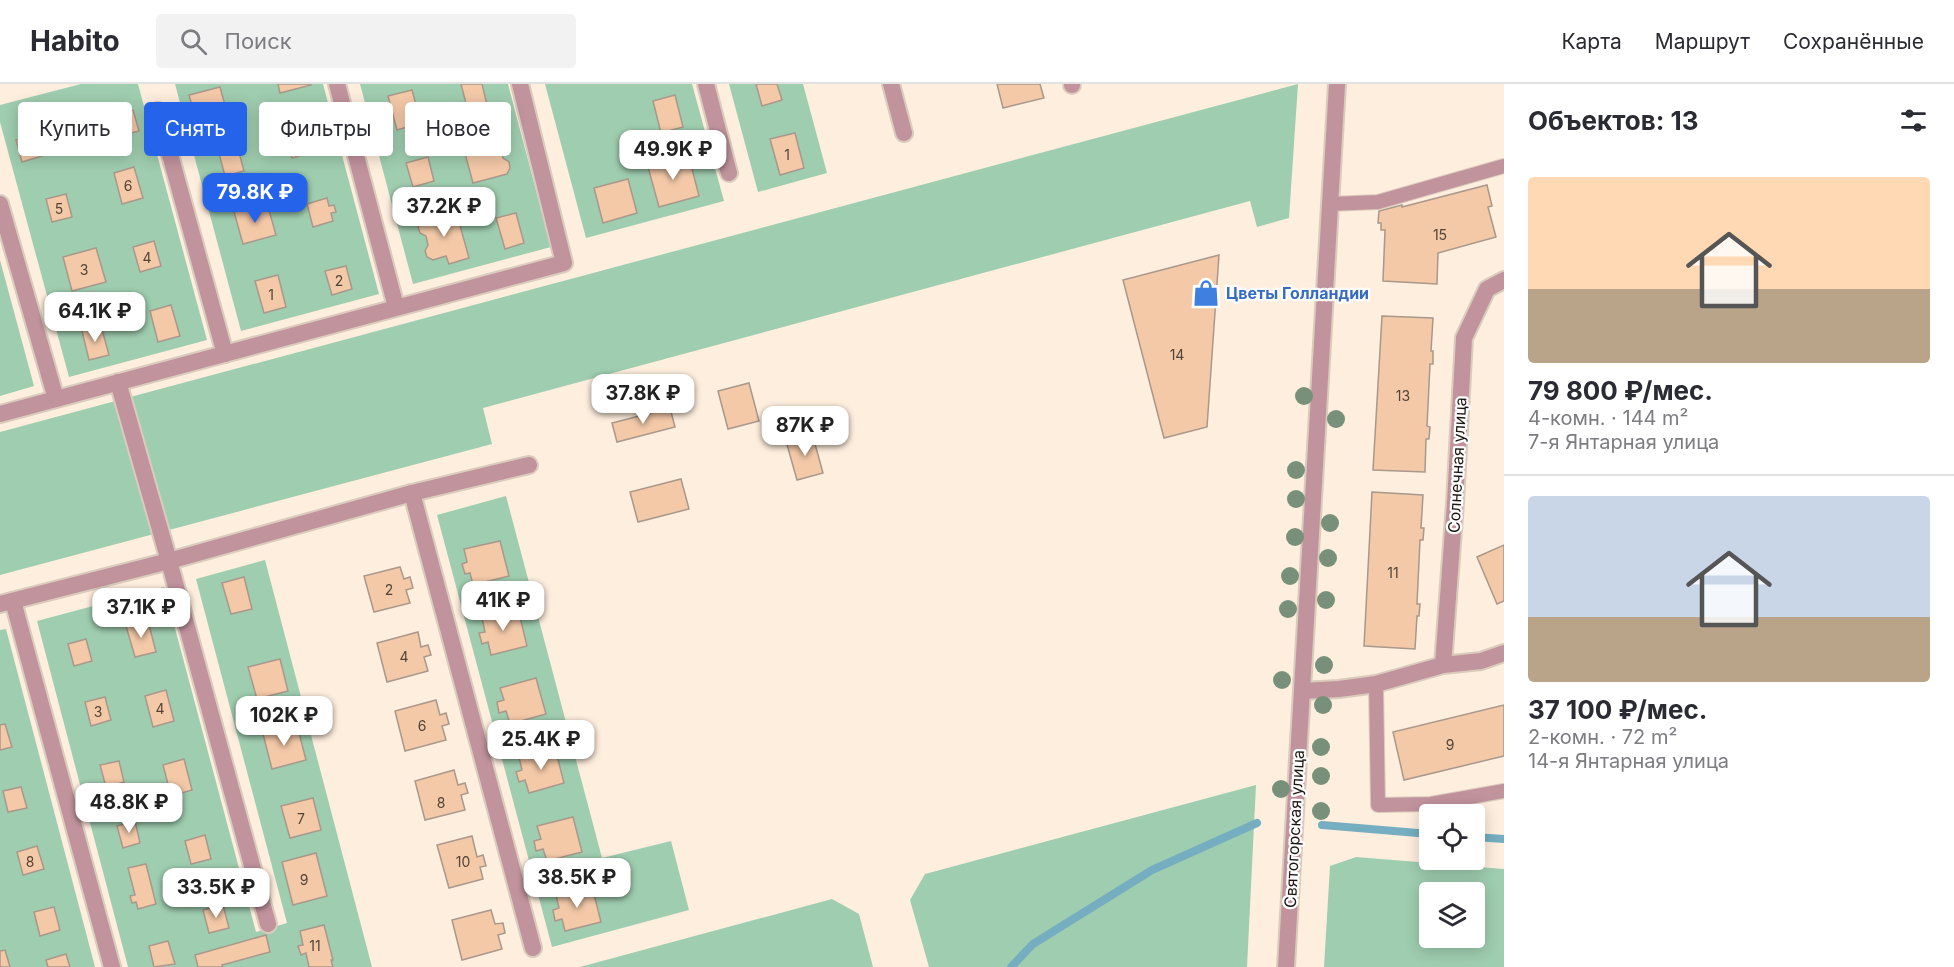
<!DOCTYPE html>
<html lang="ru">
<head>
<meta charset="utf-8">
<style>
  body { margin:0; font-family:Inter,sans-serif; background:#f2f2f3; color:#2b2b33; height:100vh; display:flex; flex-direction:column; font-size:22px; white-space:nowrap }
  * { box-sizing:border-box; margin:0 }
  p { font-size:20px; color:#7c7c81 }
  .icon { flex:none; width:33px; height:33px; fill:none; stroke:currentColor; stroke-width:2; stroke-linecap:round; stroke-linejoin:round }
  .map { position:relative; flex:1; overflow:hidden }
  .sheet { display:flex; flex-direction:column; background:#fff; width:450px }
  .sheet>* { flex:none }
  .banner { position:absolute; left:18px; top:18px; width:570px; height:54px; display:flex; gap:12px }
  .controls { position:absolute; left:1419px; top:720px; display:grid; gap:12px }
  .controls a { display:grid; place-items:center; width:66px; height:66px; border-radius:6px; background:#fff; box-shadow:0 3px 15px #0003; font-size:30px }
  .price { position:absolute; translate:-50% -51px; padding:0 14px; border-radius:12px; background:#fff; color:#222; font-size:20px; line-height:39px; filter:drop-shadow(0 2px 3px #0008) }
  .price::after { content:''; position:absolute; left:50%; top:36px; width:18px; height:14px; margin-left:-9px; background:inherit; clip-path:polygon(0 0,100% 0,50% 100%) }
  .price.selected { background:#2563eb; color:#fff }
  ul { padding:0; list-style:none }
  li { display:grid; align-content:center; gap:12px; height:318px; padding:0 24px }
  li+li { border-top:2px solid #e1e1e2 }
  li span { display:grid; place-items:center; height:186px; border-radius:6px; color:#555 }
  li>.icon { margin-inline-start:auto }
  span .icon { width:108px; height:108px; fill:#fffc; stroke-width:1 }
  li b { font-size:26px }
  h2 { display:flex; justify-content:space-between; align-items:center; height:72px; padding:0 24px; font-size:26px }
  .tag { padding:0 21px; border-radius:6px; background:#fff; box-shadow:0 3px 15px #0003; font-size:21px; line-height:54px }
  .tag.selected { background:#2563eb; color:#fff }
  header { display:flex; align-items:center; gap:36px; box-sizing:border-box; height:84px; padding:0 30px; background:#fff; border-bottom:2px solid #e1e1e2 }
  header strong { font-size:28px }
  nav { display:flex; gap:33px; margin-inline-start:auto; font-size:21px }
  .search { width:420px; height:54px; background:#f2f2f3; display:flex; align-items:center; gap:15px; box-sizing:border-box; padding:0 21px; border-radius:6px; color:#7c7c81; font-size:22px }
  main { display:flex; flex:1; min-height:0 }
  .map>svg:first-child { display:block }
</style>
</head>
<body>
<header>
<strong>Habito</strong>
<div class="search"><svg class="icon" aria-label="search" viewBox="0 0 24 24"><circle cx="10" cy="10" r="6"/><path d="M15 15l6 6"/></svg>Поиск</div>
<nav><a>Карта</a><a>Маршрут</a><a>Сохранённые</a></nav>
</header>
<main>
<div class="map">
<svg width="1504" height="883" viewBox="0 0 1504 883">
  <rect width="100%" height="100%" fill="#feeede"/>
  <g fill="#9fcdaf" fill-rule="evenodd">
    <path d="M81 0H138L207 256 69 293 0 38V21Z"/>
    <path d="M175 0H323L379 210 241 247Z"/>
    <path d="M360 0H508L551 163 413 200Z"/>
    <path d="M545 0H692L724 117 586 154Z"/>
    <path d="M729 0H803L827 89 758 108Z"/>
    <path d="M1298 0 1289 134 1257 143 1250 117 483 324 492 360 0 491V348Z"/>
    <path d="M0 176 34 302 0 312Z"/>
    <path d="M506 412 602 774 671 757 689 826 552 863 437 431Z"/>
    <path d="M265 476 372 883H128L37 537 164 503 256 848 287 839 196 495Z"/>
    <path d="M6 545 95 883H0V546Z"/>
    <path d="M1256 701 1247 883H929L910 816 925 790Z"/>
    <path d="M1356 773 1504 785V883H1324L1330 782ZM1430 808H1474V854H1430Z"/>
    <path d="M832 815 859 830 873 883H580Z"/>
  </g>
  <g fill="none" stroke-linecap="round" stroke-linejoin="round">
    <g stroke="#75aec0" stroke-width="8">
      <path d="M1322 741 1430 750"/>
      <path d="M1474 753 1504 755"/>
      <path d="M1011 883 1033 860 1152 786 1257 739"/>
    </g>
  </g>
  <g fill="#f3c9a8" stroke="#a9988b" stroke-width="1.5">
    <path d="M278 0H311V1L280 9Z"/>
    <path d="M461 0H482L487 21 468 27Z"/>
    <path d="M756 0H777L782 16 762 22Z"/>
    <path d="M997 0H1040L1044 14 1003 24Z"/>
    <path d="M220 3 226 25 195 33 189 11Z"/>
    <path d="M412 6 421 39 397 46 388 12Z"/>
    <path d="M675 11 683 43 661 49 653 17Z"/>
    <path d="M120 22 122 28 133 26 139 47 108 55 101 28Z"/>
    <path d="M307 44 313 68 292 74 285 49Z"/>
    <path d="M481 46 483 54 497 51 503 54 504 60 501 66 503 74 509 78 510 84 507 90 473 99 460 51Z"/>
    <path d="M47 48 52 69 22 78 16 56Z"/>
    <path d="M795 49 804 84 780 91 770 55Z"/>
    <path d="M236 57 244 87 225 92 217 62Z"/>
    <path d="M659 71 661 80 689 73 699 112 659 123 648 83 653 82 650 74Z"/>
    <path d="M428 73 434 97 413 103 406 79Z"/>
    <path d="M134 83 143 114 122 120 114 89Z"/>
    <path d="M628 95 637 129 603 139 594 104Z"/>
    <path d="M1487 101 1492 122 1488 123 1496 153 1438 169 1437 200 1383 197 1385 146H1381V139H1378L1379 127 1402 121V123Z"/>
    <path d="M66 110 72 133 52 138 46 115Z"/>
    <path d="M327 114 329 122 334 121 336 128 331 129 333 137 313 143 307 120Z"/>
    <path d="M267 119 276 151 243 160 234 128Z"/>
    <path d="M456 127 469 174 449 180 446 172 433 176 427 173 425 167 428 161 426 152 420 149 418 143 422 137Z"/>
    <path d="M516 129 524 159 505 165 496 134Z"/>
    <path d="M154 157 161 182 140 188 133 163Z"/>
    <path d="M96 164 106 198 72 207 63 173Z"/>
    <path d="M1219 171 1207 343 1164 354 1123 196Z"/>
    <path d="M346 182 352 205 332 211 325 187Z"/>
    <path d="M278 191 286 223 264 229 255 197Z"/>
    <path d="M171 221 180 252 158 258 150 227Z"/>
    <path d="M1382 232 1433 234 1431 267H1433V280H1430L1427 342 1430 343 1429 355H1426L1425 388 1373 386Z"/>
    <path d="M101 242 109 271 89 276 82 247Z"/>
    <path d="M749 299 759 337 728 345 718 307Z"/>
    <path d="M670 324 675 343 617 358 612 339Z"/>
    <path d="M812 349 823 389 797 396 786 357Z"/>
    <path d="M681 395 689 425 638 438 630 408Z"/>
    <path d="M1372 408 1423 411 1421 444H1424L1423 456H1420L1417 520H1420L1419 532H1417L1415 565 1364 562Z"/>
    <path d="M500 457 509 492 473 501 470 489 465 490 462 480 467 478 464 465Z"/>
    <path d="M1504 461V517L1497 520 1477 473Z"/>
    <path d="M400 483 404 495 410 493 413 504 406 506 410 519 374 528 364 492Z"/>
    <path d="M244 493 252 525 231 530 222 499Z"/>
    <path d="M518 525 527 562 491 571 488 558 482 560 479 549 485 548 482 534Z"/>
    <path d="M148 537 156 568 135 573 126 542Z"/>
    <path d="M418 548 421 563 428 561 431 571 424 573 428 587 387 598 377 559Z"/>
    <path d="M86 555 92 577 74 582 68 560Z"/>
    <path d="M280 575 288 607 257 615 248 583Z"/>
    <path d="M536 594 546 630 510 640 506 627 499 629 497 618 504 616 500 604Z"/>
    <path d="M166 606 174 637 153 643 145 612Z"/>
    <path d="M105 613 111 636 91 642 85 618Z"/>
    <path d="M436 616 440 631 446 629 449 640 442 642 446 656 405 667 395 627Z"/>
    <path d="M1504 621V672L1404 696 1393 648Z"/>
    <path d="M5 640 12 663 0 666V641Z"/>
    <path d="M297 641 306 676 272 685 263 650Z"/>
    <path d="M555 664 564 699 529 709 525 696 519 698 516 688 522 686 519 673Z"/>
    <path d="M184 675 192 706 171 712 163 681Z"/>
    <path d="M119 677 124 698 106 703 100 681Z"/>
    <path d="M454 686 458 701 465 699 468 709 461 711 465 726 425 736 415 697Z"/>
    <path d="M21 703 27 724 8 728 3 707Z"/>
    <path d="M313 714 321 746 290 754 281 722Z"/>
    <path d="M573 733 582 768 547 777 543 765 536 767 534 757 541 755 537 742Z"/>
    <path d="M135 737 140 759 123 764 117 742Z"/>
    <path d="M205 751 211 775 191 780 185 757Z"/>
    <path d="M472 752 477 773 483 771 486 782 480 783 483 795 449 804 437 761Z"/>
    <path d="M37 762 44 785 23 791 17 768Z"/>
    <path d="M316 769 327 812 293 821 282 778Z"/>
    <path d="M146 780 156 820 138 825 136 818 132 819 130 812 135 811 128 784Z"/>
    <path d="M592 802 601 838 565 847 562 835 555 837 553 826 559 824 556 811Z"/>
    <path d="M223 821 229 844 209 849 203 826Z"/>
    <path d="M54 823 60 846 40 852 34 828Z"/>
    <path d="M491 826 495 840 503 839 505 849 498 851 502 865 462 876 452 836Z"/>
    <path d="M324 841 333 876H331L333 883H309L306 869 301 871 298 862 303 861 300 847Z"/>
    <path d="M266 851 270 868 222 881 223 883H198L195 871Z"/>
    <path d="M168 857 175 880 154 883 149 862Z"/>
    <path d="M5 866 10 883H0V867Z"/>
    <path d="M66 870 70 883H48L46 876Z"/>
  </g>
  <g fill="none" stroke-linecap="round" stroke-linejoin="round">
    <defs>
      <g id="service">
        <path d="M1330 120 1378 118 1504 82"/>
        <path d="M1376 600 1378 721 1431 720 1504 707"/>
      </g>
      <g id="minor">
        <path d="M337 0 396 223"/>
        <path d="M706 0 729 89"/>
        <path d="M891 0 904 49"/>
        <path d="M1072 0V1"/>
        <path d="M158 27 225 270"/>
        <path d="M0 120 56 315"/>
        <path d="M118 298 169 477 268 840"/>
        <path d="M0 330 564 179 520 0"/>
        <path d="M412 409 533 864"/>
        <path d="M13 517 112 883"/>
        <path d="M0 520 169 477 412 409 529 381"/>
        <path d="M1443 581 1455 419 1464 254 1487 205 1504 196"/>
        <path d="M1302 607 1339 605 1376 600 1443 581 1481 577 1504 569"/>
      </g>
      <path id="tertiary" d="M1286 883 1337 0"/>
    </defs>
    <use href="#service" stroke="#daccbd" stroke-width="16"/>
    <use href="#minor" stroke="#daccbd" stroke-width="20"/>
    <use href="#tertiary" stroke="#daccbd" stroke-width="20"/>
    <use href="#service" stroke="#c1939d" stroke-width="14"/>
    <use href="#minor" stroke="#c1939d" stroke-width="16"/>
    <use href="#tertiary" stroke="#c1939d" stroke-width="16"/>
  </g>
  <g fill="#789079">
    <circle cx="1304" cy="312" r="9"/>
    <circle cx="1336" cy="335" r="9"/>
    <circle cx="1296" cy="386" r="9"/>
    <circle cx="1296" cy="415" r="9"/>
    <circle cx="1330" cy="439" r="9"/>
    <circle cx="1295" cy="453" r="9"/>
    <circle cx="1328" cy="474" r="9"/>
    <circle cx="1290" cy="492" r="9"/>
    <circle cx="1326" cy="516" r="9"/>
    <circle cx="1288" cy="525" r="9"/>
    <circle cx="1324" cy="581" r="9"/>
    <circle cx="1282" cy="596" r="9"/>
    <circle cx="1323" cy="621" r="9"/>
    <circle cx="1321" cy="663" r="9"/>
    <circle cx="1321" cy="692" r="9"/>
    <circle cx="1281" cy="705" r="9"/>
    <circle cx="1321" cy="727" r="9"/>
  </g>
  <defs>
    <symbol id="shop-bare" viewBox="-9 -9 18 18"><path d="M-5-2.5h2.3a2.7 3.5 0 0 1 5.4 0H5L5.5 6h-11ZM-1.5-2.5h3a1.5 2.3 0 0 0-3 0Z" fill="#3f7fe0" stroke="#fefefe" stroke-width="2.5" paint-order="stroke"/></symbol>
  </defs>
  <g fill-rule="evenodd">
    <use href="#shop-bare" x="1187" y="190" width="38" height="38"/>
  </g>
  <g text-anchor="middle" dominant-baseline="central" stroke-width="4.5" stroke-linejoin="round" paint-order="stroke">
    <g font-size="14" fill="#524438">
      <text x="787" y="70">1</text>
      <text x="128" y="101">6</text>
      <text x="59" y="124">5</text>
      <text x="1440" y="150">15</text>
      <text x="147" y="173">4</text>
      <text x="84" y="185">3</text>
      <text x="339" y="196">2</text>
      <text x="271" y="210">1</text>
      <text x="1177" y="270">14</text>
      <text x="1403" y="311">13</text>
      <text x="1393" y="488">11</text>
      <text x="389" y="505">2</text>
      <text x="404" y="572">4</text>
      <text x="160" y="624">4</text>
      <text x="98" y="627">3</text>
      <text x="422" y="641">6</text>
      <text x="1450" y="660">9</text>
      <text x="441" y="718">8</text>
      <text x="301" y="734">7</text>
      <text x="30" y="777">8</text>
      <text x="463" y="777">10</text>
      <text x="304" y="795">9</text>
      <text x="315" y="861">11</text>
    </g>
    <g font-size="16" font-weight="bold" fill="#366cbe" stroke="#fefefe" text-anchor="start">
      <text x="1226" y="209">Цветы Голландии</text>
    </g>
    <g font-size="16" fill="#1d1712" stroke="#fefefe">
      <text transform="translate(1457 381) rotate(-87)">Солнечная улица</text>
      <text transform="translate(1294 745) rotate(-87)">Святогорская улица</text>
    </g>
  </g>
</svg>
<div class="controls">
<a><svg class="icon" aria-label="locate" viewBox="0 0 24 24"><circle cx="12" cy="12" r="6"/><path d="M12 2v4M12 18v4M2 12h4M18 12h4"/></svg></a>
<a><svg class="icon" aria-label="layers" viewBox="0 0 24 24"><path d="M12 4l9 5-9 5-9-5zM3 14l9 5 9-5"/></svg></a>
</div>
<b class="price" style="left:673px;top:97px">49.9K ₽</b>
<b class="price selected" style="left:255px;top:140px">79.8K ₽</b>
<b class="price" style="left:444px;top:154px">37.2K ₽</b>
<b class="price" style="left:95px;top:259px">64.1K ₽</b>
<b class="price" style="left:643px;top:341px">37.8K ₽</b>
<b class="price" style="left:805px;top:373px">87K ₽</b>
<b class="price" style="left:503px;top:548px">41K ₽</b>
<b class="price" style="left:141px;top:555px">37.1K ₽</b>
<b class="price" style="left:284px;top:663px">102K ₽</b>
<b class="price" style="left:541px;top:687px">25.4K ₽</b>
<b class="price" style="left:129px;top:750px">48.8K ₽</b>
<b class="price" style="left:577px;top:825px">38.5K ₽</b>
<b class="price" style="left:216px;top:835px">33.5K ₽</b>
<div class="banner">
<a class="tag">Купить</a>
<a class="tag selected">Снять</a>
<a class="tag">Фильтры</a>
<a class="tag">Новое</a>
</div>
</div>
<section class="sheet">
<h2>Объектов: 13<svg class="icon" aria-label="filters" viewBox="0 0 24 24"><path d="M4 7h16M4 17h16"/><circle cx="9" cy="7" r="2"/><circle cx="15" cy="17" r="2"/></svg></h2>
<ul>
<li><span style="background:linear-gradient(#ffd9b3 60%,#b9a48a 0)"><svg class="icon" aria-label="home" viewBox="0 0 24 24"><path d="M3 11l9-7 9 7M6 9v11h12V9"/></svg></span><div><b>79 800 ₽/мес.</b><p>4-комн. · 144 m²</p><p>7-я Янтарная улица</p></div></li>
<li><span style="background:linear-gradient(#c9d6e8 65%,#b9a48a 0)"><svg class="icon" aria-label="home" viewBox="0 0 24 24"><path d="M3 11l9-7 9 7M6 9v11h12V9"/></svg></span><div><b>37 100 ₽/мес.</b><p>2-комн. · 72 m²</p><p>14-я Янтарная улица</p></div></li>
</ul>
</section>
</main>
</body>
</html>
